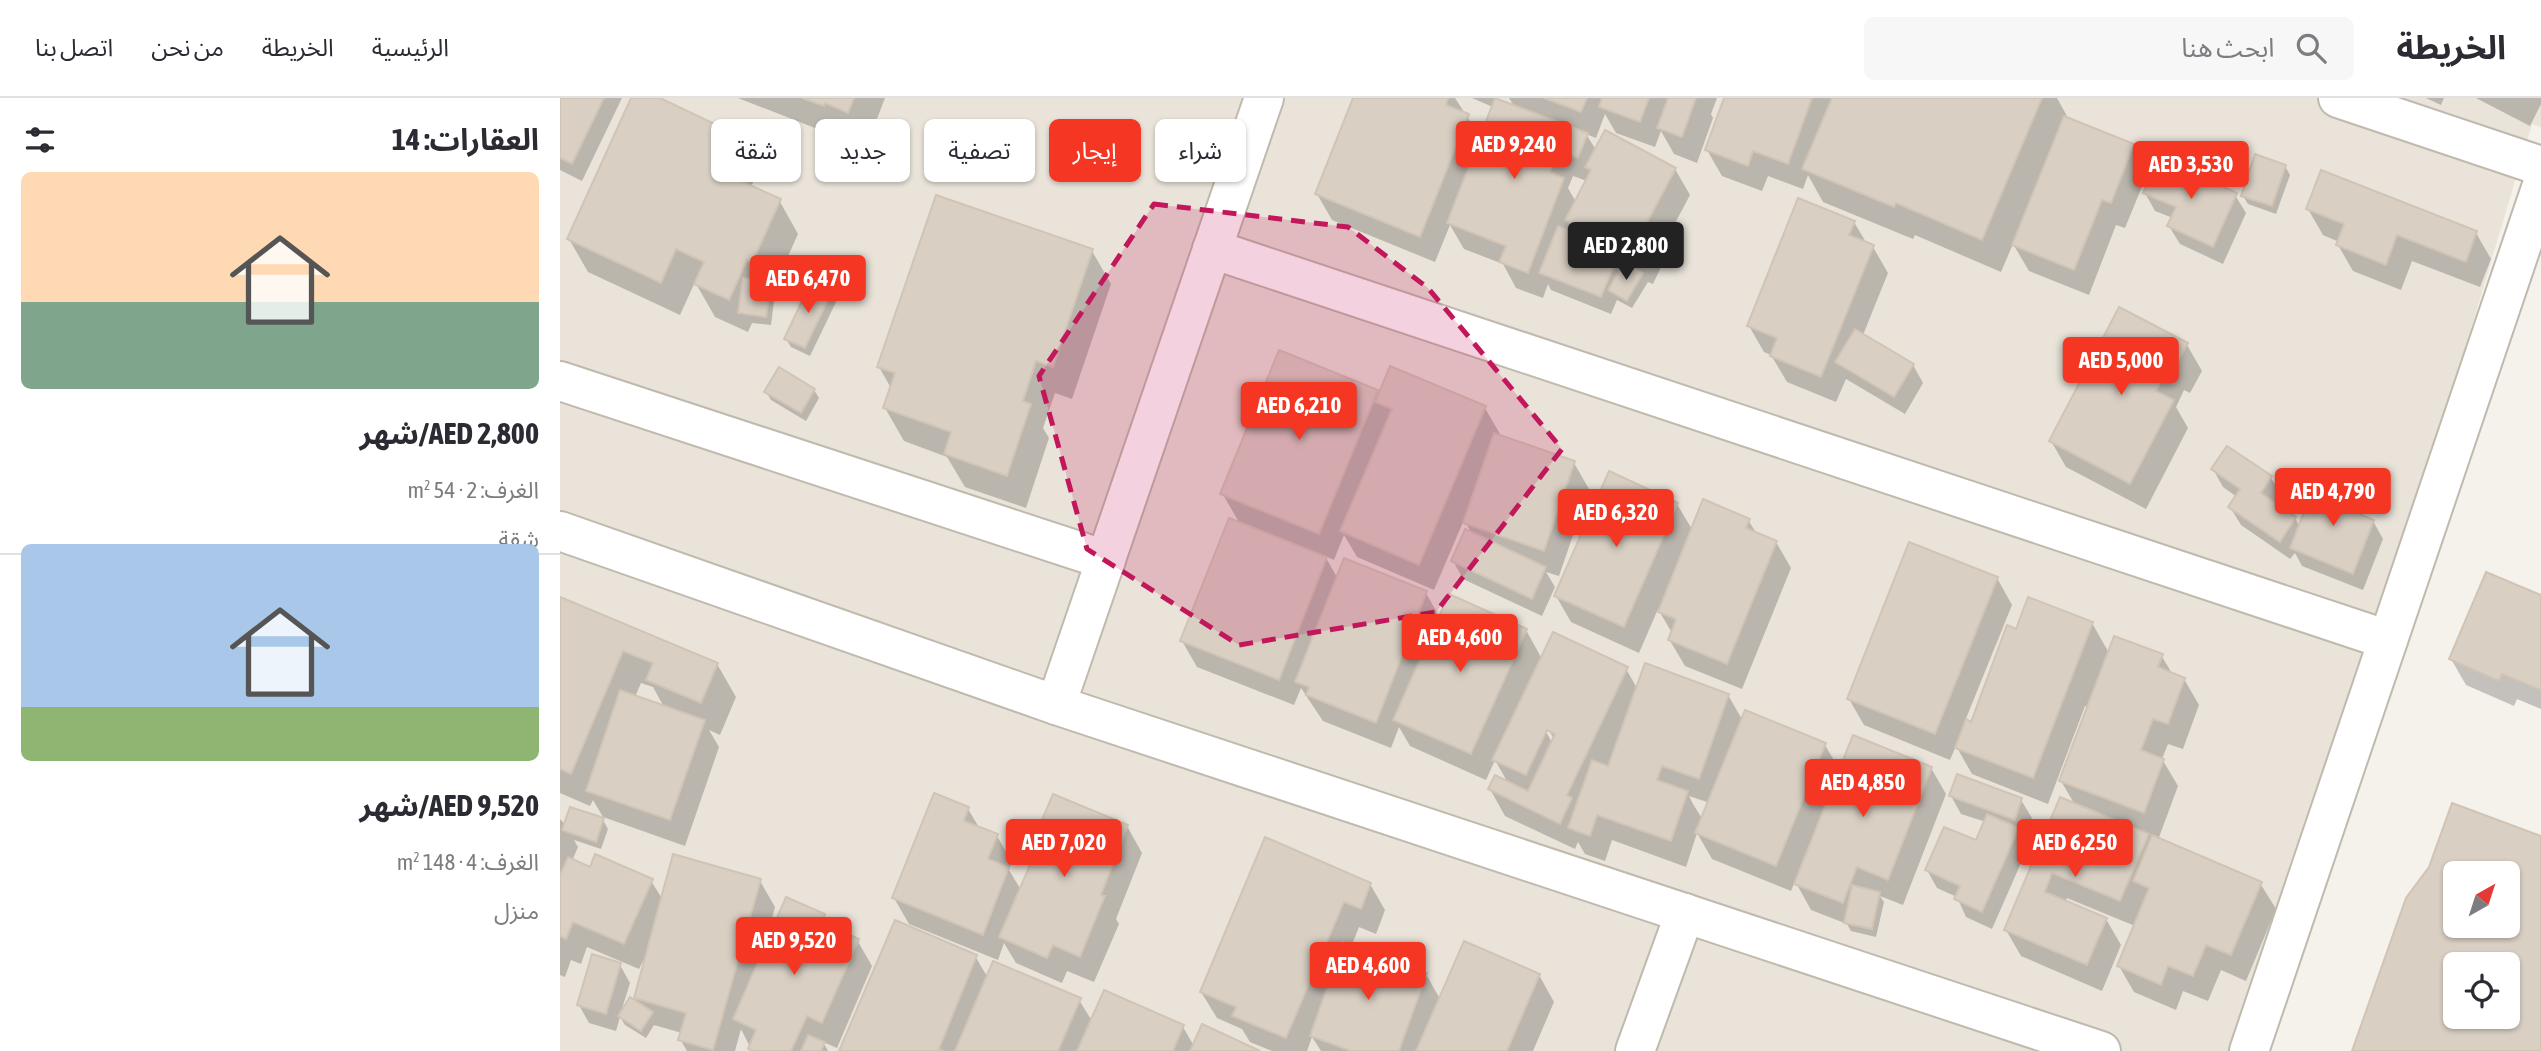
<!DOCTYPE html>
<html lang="ar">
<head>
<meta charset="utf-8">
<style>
  body { margin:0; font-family:"Asap Condensed","Noto Sans Arabic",sans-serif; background:#f7f7f7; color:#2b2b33; direction:rtl; height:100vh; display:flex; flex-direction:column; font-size:26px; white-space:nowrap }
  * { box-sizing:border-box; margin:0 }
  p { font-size:23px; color:#7c7c81 }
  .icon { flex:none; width:38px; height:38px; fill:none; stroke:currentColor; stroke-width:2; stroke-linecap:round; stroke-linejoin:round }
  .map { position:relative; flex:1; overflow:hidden; direction:ltr }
  .panel { display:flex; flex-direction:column; background:#fff; width:560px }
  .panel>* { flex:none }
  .top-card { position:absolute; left:21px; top:21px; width:665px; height:63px; direction:rtl; display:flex; gap:14px }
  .needle { width:46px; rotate:39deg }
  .tools { position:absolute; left:1883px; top:763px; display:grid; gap:14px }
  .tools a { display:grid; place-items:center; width:77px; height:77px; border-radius:10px; background:#fff; box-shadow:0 2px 5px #0004; font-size:35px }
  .price { position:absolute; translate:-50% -60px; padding:0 16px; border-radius:7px; background:#f43623; color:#fff; font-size:23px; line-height:46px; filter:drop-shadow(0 2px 4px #0008) }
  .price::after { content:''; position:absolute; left:50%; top:42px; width:21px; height:16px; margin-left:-10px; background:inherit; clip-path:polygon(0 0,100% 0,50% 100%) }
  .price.current { background:#222; color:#fff }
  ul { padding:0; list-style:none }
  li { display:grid; align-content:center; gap:14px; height:371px; padding:0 21px }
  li+li { border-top:2px solid #e1e1e2 }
  li span { display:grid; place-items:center; height:217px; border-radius:10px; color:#555 }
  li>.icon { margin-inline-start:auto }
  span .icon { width:126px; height:126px; fill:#fffc; stroke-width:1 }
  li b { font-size:30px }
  h2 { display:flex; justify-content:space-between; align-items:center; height:84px; padding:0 21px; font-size:30px }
  .pill { padding:0 24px; border-radius:10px; background:#fff; box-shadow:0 2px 5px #0004; font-size:24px; line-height:63px }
  .pill.current { background:#f43623; color:#fff }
  header { display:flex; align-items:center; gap:42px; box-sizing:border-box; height:98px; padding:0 35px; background:#fff; border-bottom:2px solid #e1e1e2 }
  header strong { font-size:33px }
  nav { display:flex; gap:38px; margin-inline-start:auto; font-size:24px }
  .search { width:490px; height:63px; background:#f7f7f7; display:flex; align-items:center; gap:18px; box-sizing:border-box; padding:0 24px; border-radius:10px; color:#7c7c81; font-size:26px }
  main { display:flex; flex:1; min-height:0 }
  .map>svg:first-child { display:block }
</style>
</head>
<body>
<header>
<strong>الخريطة</strong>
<div class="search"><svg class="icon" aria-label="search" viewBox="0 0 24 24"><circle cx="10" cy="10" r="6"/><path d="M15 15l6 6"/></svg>ابحث هنا</div>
<nav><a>الرئيسية</a><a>الخريطة</a><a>من نحن</a><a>اتصل بنا</a></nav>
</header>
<main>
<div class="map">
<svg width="1981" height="953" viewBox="0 0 1981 953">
  <rect width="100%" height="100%" fill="#f5f1eb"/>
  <path fill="#e9e3d9" d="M0 0H1981V29L1972 26 1696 953H0Z"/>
  <g fill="#0003" fill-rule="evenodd">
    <path d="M0 0H62L22 83 0 72Z"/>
    <path d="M73 0H96L179 40 198 73 191 89 219 102 238 136 213 192 215 195 211 227 192 225 188 234 155 219 135 184 120 217 28 174 9 141Z"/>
    <path d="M178 0H325L307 47 284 38 283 41Z"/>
    <path d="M795 0H895L921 40 933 9 912 0H935L954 8 949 0H1157L1151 16 1153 20 1137 65 1114 56 1101 33 1095 49 1056 35 1045 16 1036 40 1026 36 1036 52 1115 71 1130 97 1097 159 1102 167 1093 186 1088 184 1072 210 1057 202 1051 216 991 192 988 186 983 200 956 190 943 166 904 151 890 127 875 164 772 122 757 96ZM1013 78 1027 83 1016 104 1008 90ZM1010 128 1016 137 1008 134Z"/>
    <path d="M1165 0H1497L1507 18 1506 21 1573 47 1588 74 1565 130 1556 127 1529 197 1469 173 1453 146 1441 174 1355 137 1353 141 1263 104 1248 77 1243 91 1208 78 1202 93 1162 78 1147 52Z"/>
    <path d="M1866 0H1884L1881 7Z"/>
    <path d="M1916 0H1981V6L1970 28Z"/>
    <path d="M1725 68 1730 77 1716 116 1688 106 1683 98Z"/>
    <path d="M1585 95 1675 97 1686 115 1663 166 1620 146 1609 128 1613 120 1595 113Z"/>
    <path d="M1748 111 1916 135 1931 161 1920 189 1852 163 1841 192 1793 173 1778 147 1779 144 1763 137Z"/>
    <path d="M1294 124 1307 146 1313 149 1328 175 1303 237 1353 267 1363 285 1345 316 1286 281 1276 304 1227 284 1211 257 1204 254 1189 228Z"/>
    <path d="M532 153 551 186 512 301 495 295 483 330 489 340 466 410 405 389 387 359 344 343 325 310 331 290 319 269Z"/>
    <path d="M271 195 276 204 250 258 231 249 226 241Z"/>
    <path d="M1627 247 1642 273 1630 295 1624 292 1616 309 1628 330 1586 411 1506 369 1491 343Z"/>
    <path d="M254 292 259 300 246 323 211 302 206 294Z"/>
    <path d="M817 294 819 298 925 310 940 336 939 339 1014 365 1029 391 999 478 986 474 995 489 982 518 903 481 893 463 912 436 904 422 874 492 797 459 784 437 774 462 765 458 778 481 866 495 880 520 966 532 982 561 1066 571 1077 590 1168 597 1183 623 1265 647 1281 674 1371 670 1386 696 1343 807 1320 798 1324 804 1316 839 1291 833 1287 826 1251 812 1235 783 1231 793 1152 761 1137 735 1126 769 1052 742 1045 763 1025 756 1018 744 1015 751 945 718 930 691 948 685 935 662 926 682 850 648 839 629 831 650 763 623 741 590 734 607 637 569 622 543 680 426 662 395ZM984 624 994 641V648L981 625ZM1129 698 1150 705 1143 722 1133 706Z"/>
    <path d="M1653 371 1711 380 1721 397 1715 406 1735 420 1740 429 1796 387 1807 405 1801 418 1813 423 1823 441 1803 492 1742 468 1735 455 1730 461 1681 427 1670 409 1677 399 1663 389Z"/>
    <path d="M1117 406 1133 433 1188 422 1197 436 1216 444 1231 470 1182 591 1125 568 1109 541 1112 535 1098 511 1079 555 1011 524 996 498Z"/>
    <path d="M1437 480 1452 507 1405 623 1412 626 1457 533 1532 525 1549 555 1601 557 1613 577 1624 581 1639 607 1623 651 1608 646 1602 661 1618 688 1598 742 1700 785 1716 811 1686 883 1661 872 1648 903 1623 893 1616 912 1574 894 1559 868 1575 828 1507 800 1505 804 1546 821 1561 847 1542 893 1461 858 1446 832 1515 707 1501 683 1529 610 1525 608 1488 706 1412 676 1396 648 1390 662 1304 627 1289 601Z"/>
    <path d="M1981 499V611L1957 601 1954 608 1906 587 1891 561Z"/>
    <path d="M0 501 157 566 176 599 160 637 149 632 159 649 125 748 43 719 33 702 30 708 0 695ZM81 585 93 589 104 609 75 599Z"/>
    <path d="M1391 698 1461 702 1472 720 1465 739 1461 737 1468 749 1432 831 1406 819 1397 799 1377 790 1367 772 1416 745 1426 724 1401 716Z"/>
    <path d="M408 711 420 731 437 738 452 764 449 772 461 792 473 764 469 757 567 728 582 755 556 821 559 826 534 884 507 873 502 885 456 865 444 845 438 862 349 826 334 800Z"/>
    <path d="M0 721 6 727 43 722 48 731 41 751 14 742 18 749 12 763 31 772 91 783 103 802 200 783 215 809 204 849 264 817 272 831 297 842 312 868 277 950 263 944 268 953H192L181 931 175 953H127L120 941 122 935 94 927 86 940 65 927 60 919 56 933 29 925 19 907 60 867 70 885 61 914 80 908 75 900 87 859H85L79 871 27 849 21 866 11 862 5 879 0 877Z"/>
    <path d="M1981 740V953H1793L1871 770ZM1895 775H1948V828H1895ZM1895 866H1948V919H1895Z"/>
    <path d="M810 786 825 812 816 836 799 829 791 849 866 876 880 901 979 877 994 904 973 953H761L752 939 747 953H712L690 944 682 931 657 920 641 894Z"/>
    <path d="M415 858 428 880 519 902 532 923 623 929 634 948 696 953H281Z"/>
  </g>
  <g fill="#d9cfc3" stroke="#d1c4b4" stroke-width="2" fill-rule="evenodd">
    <path d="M0 0H44L12 66 0 60Z"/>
    <path d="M71 0H100L180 38 163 75 221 101 192 165 187 162 169 202 134 186 144 164 116 151 101 185 7 141Z"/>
    <path d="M242 0H294L288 15 265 5 264 8Z"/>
    <path d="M793 0H888L886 7 909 16 860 139 755 96Z"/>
    <path d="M935 0 1028 35 1018 60 998 53 990 74 1004 80 968 175 939 164 946 148 887 125Z"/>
    <path d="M984 0H1027L1021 14Z"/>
    <path d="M1042 0H1089L1080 24 1039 9Z"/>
    <path d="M1108 0H1136L1122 39 1097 30Z"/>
    <path d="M1164 0H1252L1228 66 1193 53 1188 68 1145 52Z"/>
    <path d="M1272 0H1482L1422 142 1336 105 1334 109 1242 71Z"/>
    <path d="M1504 18 1574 46 1551 105 1542 102 1514 172 1452 147Z"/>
    <path d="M1045 32 1116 70 1081 136 1089 140 1078 161 1005 122 1031 72 1025 69Z"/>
    <path d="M1695 56 1726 67 1712 108 1681 98Z"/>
    <path d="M1598 60 1677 95 1653 149 1607 128 1616 109 1583 95Z"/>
    <path d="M1761 72 1917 133 1906 164 1837 137 1826 167 1776 147 1784 126 1746 111Z"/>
    <path d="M376 97 533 151 493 269 476 263 463 303 471 306 447 378 384 356 391 334 323 310 335 275 317 269Z"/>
    <path d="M1238 100 1295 123 1289 137 1314 147 1261 279 1210 258 1217 240 1187 228Z"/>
    <path d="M998 128 1060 153 1041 199 979 175Z"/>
    <path d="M1065 164 1083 175 1067 203 1048 192Z"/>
    <path d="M183 180 211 184 206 219 178 215Z"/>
    <path d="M251 184 272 194 245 250 224 241Z"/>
    <path d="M1559 209 1628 245 1615 270 1609 267 1596 293 1614 302 1570 386 1489 343Z"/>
    <path d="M1295 231 1354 266 1334 299 1275 264Z"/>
    <path d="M719 252 818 292 759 436 660 396Z"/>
    <path d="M830 268 926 308 859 467 780 433 832 311 815 304Z"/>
    <path d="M219 269 255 291 241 315 204 294Z"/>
    <path d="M934 335 1015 363 984 453 903 425Z"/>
    <path d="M1667 348 1712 378 1701 395 1736 419 1720 444 1668 409 1680 391 1651 371Z"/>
    <path d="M1049 373 1118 405 1064 529 994 498Z"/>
    <path d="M1773 376 1797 386 1787 411 1814 422 1793 476 1730 450 1750 399 1762 404Z"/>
    <path d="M1143 401 1190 421 1186 430 1217 443 1167 566 1108 542 1116 521 1098 514Z"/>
    <path d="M669 420 767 459 719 582 620 543Z"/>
    <path d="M905 431 986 469 972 501 891 463Z"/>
    <path d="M1349 444 1438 479 1375 636 1287 601Z"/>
    <path d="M784 460 867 493 816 625 746 597 749 589 735 584Z"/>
    <path d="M1926 474 1981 497V592L1942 576 1939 583 1889 561Z"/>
    <path d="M889 496 967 531 911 656 833 622Z"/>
    <path d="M0 499 158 565 141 605 86 582 93 565 63 553 11 676 0 671Z"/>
    <path d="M1468 499 1533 524 1473 680 1395 650 1406 621 1411 624 1447 527 1456 531Z"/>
    <path d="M993 534 1068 569 1007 697 1012 700 1000 726 928 691 935 677 968 693 995 636 987 632 966 677 932 662Z"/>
    <path d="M1554 538 1603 556 1598 569 1625 580 1608 626 1593 621 1581 652 1604 661 1584 715 1499 683Z"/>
    <path d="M1085 565 1169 596 1139 681 1102 668 1097 682 1128 693 1111 743 1037 717 1030 738 1008 730 1032 662 1048 668Z"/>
    <path d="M60 592 145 622 110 722 26 693Z"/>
    <path d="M1185 612 1266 645 1216 768 1135 735Z"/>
    <path d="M1293 637 1372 669 1328 782 1297 769 1283 805 1234 786Z"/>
    <path d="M1397 676 1462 700 1455 722 1389 698Z"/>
    <path d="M374 695 409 709 404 723 438 736 428 761 449 769 423 837 332 800Z"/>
    <path d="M493 696 568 727 541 797 545 798 520 859 493 847 487 860 439 839 473 760 467 757Z"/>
    <path d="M1500 699 1589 736 1560 803 1492 775 1485 794 1547 820 1527 867 1444 832Z"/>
    <path d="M1892 705 1981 738V953H1792L1846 800 1869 769ZM1895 775H1948V828H1895ZM1895 866H1948V919H1895Z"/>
    <path d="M10 709 44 720 36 744 2 732Z"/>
    <path d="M1427 716 1459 730 1422 814 1394 801 1400 788 1365 772 1384 729 1416 742Z"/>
    <path d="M1592 737 1702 784 1671 857 1646 847 1633 878 1608 868 1601 887 1557 868 1589 790 1573 783Z"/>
    <path d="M705 739 811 785 801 811 784 804 726 940 672 918 676 909 640 894Z"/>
    <path d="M35 756 93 781 64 846 13 824 6 841 0 838V777L8 759 30 769Z"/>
    <path d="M113 756 201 781 153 952 118 942 126 915 74 900Z"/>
    <path d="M1292 787 1320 794 1312 831 1284 825Z"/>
    <path d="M226 799 265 816 262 825 299 841 262 925 247 918 231 953H194L188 951 196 932 173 921Z"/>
    <path d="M335 822 417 857 379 951 383 953H279Z"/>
    <path d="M904 843 980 876 947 953H856Z"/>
    <path d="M783 844 867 875 839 953H791L750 938Z"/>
    <path d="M32 856 61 865 46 916 17 907Z"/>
    <path d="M433 863 521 900 498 953H395Z"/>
    <path d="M544 892 624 927 613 953H517Z"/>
    <path d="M70 899 93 914 81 933 58 918Z"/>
    <path d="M642 926 700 953H630Z"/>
    <path d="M248 937 265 944 261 953H241Z"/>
  </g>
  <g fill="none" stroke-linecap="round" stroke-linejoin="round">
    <defs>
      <g id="minor">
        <path d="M1778 0 1981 68"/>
        <path d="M652 151 1828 542"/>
        <path d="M0 283 546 462"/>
        <path d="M0 433 496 607 1541 953"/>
        <path d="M496 607 704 0"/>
        <path d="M1075 953 1125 815"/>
        <path d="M1689 953 1981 90"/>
      </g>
    </defs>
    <use href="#minor" stroke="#c0b9ad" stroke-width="42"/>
    <use href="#minor" stroke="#fff" stroke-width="38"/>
  </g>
  <path fill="#c2185b" fill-opacity="0.2" stroke="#c2185b" stroke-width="5" stroke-dasharray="14 9" stroke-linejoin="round" d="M594 106 788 129 868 190 1002 351 876 514 679 547 527 451 479 278Z"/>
</svg>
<div class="tools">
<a><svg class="needle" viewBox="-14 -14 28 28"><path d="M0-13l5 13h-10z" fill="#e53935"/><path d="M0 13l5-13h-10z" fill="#7c7c81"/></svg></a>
<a><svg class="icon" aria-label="locate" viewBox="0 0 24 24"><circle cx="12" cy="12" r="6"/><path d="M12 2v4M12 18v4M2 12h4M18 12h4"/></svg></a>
</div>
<b class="price" style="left:954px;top:83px">AED 9,240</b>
<b class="price" style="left:1631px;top:103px">AED 3,530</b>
<b class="price current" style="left:1066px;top:184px">AED 2,800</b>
<b class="price" style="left:248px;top:217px">AED 6,470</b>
<b class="price" style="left:1561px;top:299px">AED 5,000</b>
<b class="price" style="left:739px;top:344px">AED 6,210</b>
<b class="price" style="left:1773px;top:430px">AED 4,790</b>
<b class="price" style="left:1056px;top:451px">AED 6,320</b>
<b class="price" style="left:900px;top:576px">AED 4,600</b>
<b class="price" style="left:1303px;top:721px">AED 4,850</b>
<b class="price" style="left:504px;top:781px">AED 7,020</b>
<b class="price" style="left:1515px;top:781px">AED 6,250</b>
<b class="price" style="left:234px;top:879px">AED 9,520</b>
<b class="price" style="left:808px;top:904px">AED 4,600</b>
<div class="top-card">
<a class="pill">شراء</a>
<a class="pill current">إيجار</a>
<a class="pill">تصفية</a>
<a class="pill">جديد</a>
<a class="pill">شقة</a>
</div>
</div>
<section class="panel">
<h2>العقارات: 14<svg class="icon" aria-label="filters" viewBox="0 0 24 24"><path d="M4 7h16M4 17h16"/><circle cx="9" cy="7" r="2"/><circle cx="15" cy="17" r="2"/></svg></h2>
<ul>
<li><span style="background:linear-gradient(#ffd9b3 60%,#7fa58c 0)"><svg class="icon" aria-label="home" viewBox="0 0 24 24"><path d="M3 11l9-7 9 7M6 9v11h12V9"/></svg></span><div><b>AED 2,800/شهر</b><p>الغرف: 2 · 54 m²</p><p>شقة</p></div></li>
<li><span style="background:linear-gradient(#a9c7e8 75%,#8fb573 0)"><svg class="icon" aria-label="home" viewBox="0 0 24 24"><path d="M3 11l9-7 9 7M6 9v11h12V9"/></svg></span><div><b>AED 9,520/شهر</b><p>الغرف: 4 · 148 m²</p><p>منزل</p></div></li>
</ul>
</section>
</main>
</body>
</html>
